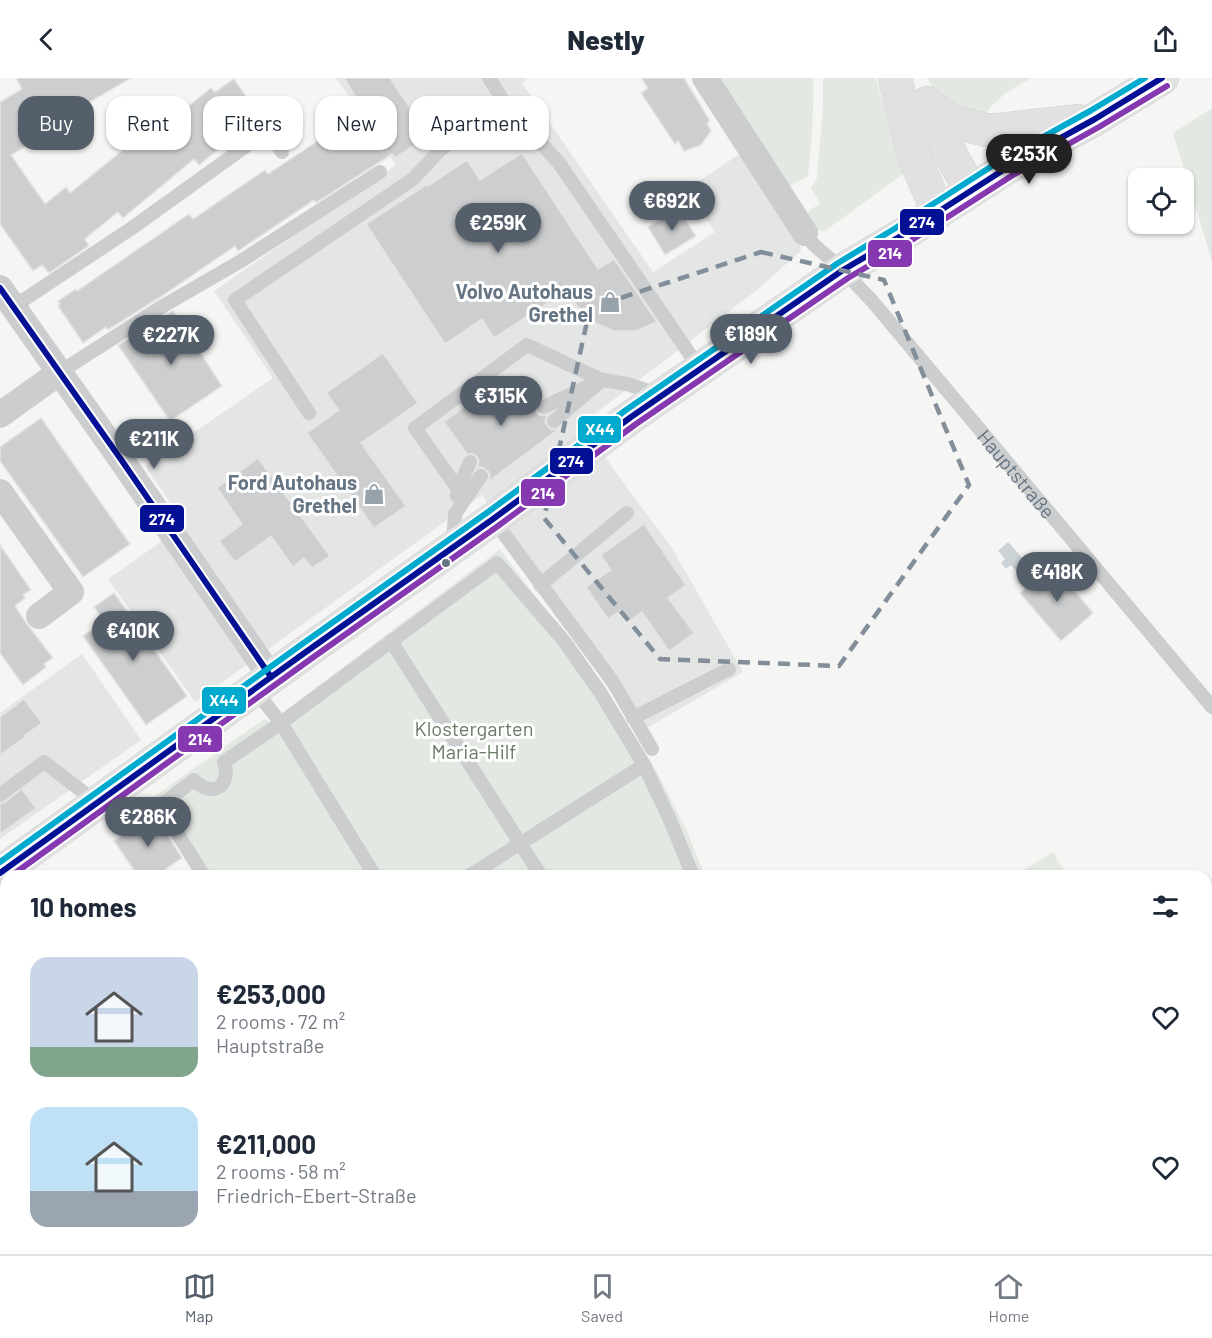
<!DOCTYPE html>
<html lang="en">
<head>
<meta charset="utf-8">
<style>
  body { margin:0; font-family:Barlow,sans-serif; background:#f2f2f3; color:#1f2937; height:100vh; display:flex; flex-direction:column; font-size:22px; white-space:nowrap }
  * { box-sizing:border-box; margin:0 }
  p { font-size:20px; color:#747a83 }
  .icon { flex:none; width:33px; height:33px; fill:none; stroke:currentColor; stroke-width:2; stroke-linecap:round; stroke-linejoin:round }
  .map { position:relative; flex:1; overflow:hidden }
  .sheet { position:absolute; left:0px; top:792px; width:1212px; height:384px; display:flex; flex-direction:column; background:#fff; border-radius:18px 18px 0 0; box-shadow:0 2px 4px #0004 }
  .sheet>* { flex:none }
  .banner { position:absolute; left:18px; top:18px; width:600px; height:54px; display:flex; gap:12px }
  .tools { position:absolute; left:1128px; top:90px; display:grid; gap:12px }
  .tools a { display:grid; place-items:center; width:66px; height:66px; border-radius:12px; background:#fff; box-shadow:0 2px 4px #0004; font-size:30px }
  .price { position:absolute; translate:-50% -51px; padding:0 14px; border-radius:21px; background:#555f6b; color:#fff; font-size:20px; line-height:39px; filter:drop-shadow(0 2px 3px #0008) }
  .price::after { content:''; position:absolute; left:50%; top:36px; width:18px; height:14px; margin-left:-9px; background:inherit; clip-path:polygon(0 0,100% 0,50% 100%) }
  .price.selected { background:#222; color:#fff }
  ul { padding:0; list-style:none }
  li { display:flex; align-items:center; gap:18px; height:150px; padding:0 30px }
  li span { display:grid; place-items:center; flex:none; width:168px; height:120px; border-radius:18px; color:#555 }
  li>.icon { margin-inline-start:auto }
  span .icon { width:72px; height:72px; fill:#fffc; stroke-width:1 }
  li b { font-size:26px }
  h2 { display:flex; justify-content:space-between; align-items:center; height:72px; padding:0 30px; font-size:26px }
  .tag { padding:0 21px; border-radius:18px; background:#fff; box-shadow:0 2px 4px #0004; font-size:21px; line-height:54px }
  .tag.selected { background:#555f6b; color:#fff }
  header { display:flex; justify-content:space-between; align-items:center; height:78px; padding:0 30px; background:#fff; font-size:27px; font-weight:800 }
  .tab-bar { display:flex; justify-content:space-around; align-items:center; height:84px; border-top:2px solid #e0e1e3; background:#fff; font-size:16px; color:#747a83 }
  .tab-bar a { display:grid; justify-items:center; gap:3px }
  .tab-bar .selected { color:#555f6b }
  .map>svg:first-child { display:block }
</style>
</head>
<body>
<header><svg class="icon" aria-label="back" viewBox="0 0 24 24"><path d="M15 5l-7 7 7 7"/></svg>Nestly<svg class="icon" aria-label="share" viewBox="0 0 24 24"><path d="M12 15V3M7 8l5-5 5 5M5 13v7h14v-7"/></svg></header>
<div class="map">
<svg width="1212" height="1176" viewBox="0 0 1212 1176">
  <rect width="100%" height="100%" fill="#f5f5f4"/>
  <g fill="#e4e5e5">
    <path d="M336 0H528L522 5 653 194 715 154 686 112 744 73 800 164 801 173 758 211 583 345 614 392 672 470 743 594 647 650 622 605 482 417 195 624 108 501 185 447 145 388 273 300 214 213 396 87Z"/>
    <path d="M82 576 141 662 0 761V635Z"/>
  </g>
  <g fill="#e4e8e2">
    <path d="M718 0H813C814 33 812 65 808 98L786 110Z"/>
    <path d="M823 0H876L903 96 825 153 817 152 807 135 820 125 811 110 817 100 823 29Z"/>
    <path d="M927 0H1032C1010 12 996 19 982 41L936 15Z"/>
    <path d="M1212 30V183L1173 55Z"/>
    <path d="M500 471 613 622 658 696 686 751 705 798H199L149 722 264 641 270 644Z"/>
    <path d="M1053 774 1067 798H1014Z"/>
    <path d="M90 1170H818L822 1176H94Z"/>
  </g>
  <path fill="#ccd3d7" d="M1008 464 1028 486 1018 495 1011 487 1006 491 1001 485 1005 481 998 473Z"/>
  <g fill="#cdcecf" stroke="#e4e4e4" stroke-width="1.5">
    <path d="M16 0H131L25 62 28 67 11 77 45 126 66 109 70 115 135 62 139 68 211 10 215 14 234 1 260 38 199 87 194 81 123 140 118 134 85 161 89 168 87 169 49 195 42 187 33 193 0 146V24L22 11Z"/>
    <path d="M344 0H390L410 30 430 18 448 45 395 80 392 76 316 125 314 122 238 173 235 168 162 218 108 252 106 249 83 265 58 228 60 226 58 223 76 211 77 213 189 136 193 141 265 92 268 96 364 32Z"/>
    <path d="M641 0H684L710 43 707 45 711 53 701 67 684 73 678 63 675 66 641 15 648 10Z"/>
    <path d="M522 75 598 191 614 181 657 244 636 253H614L593 244 577 228 567 212 494 260 482 241 445 266 366 146 426 107 428 108 467 82 480 102Z"/>
    <path d="M678 130 696 158 665 177 648 149Z"/>
    <path d="M173 233 222 308 170 343 118 267Z"/>
    <path d="M383 275 418 325 361 365 406 428 374 450 307 355 339 332 326 315Z"/>
    <path d="M522 296 537 317H536L539 322 535 328 536 333 539 337H547L545 344 548 349 552 352 560 350 489 403 490 398 489 394 482 389 477 390 479 384 477 378 473 376H467L444 344 479 318 483 324Z"/>
    <path d="M41 340 130 466 83 499 0 383V369Z"/>
    <path d="M258 380 330 478 312 490 304 480 293 489 271 458 235 484 219 463 242 446 217 410Z"/>
    <path d="M644 446 686 507 668 520 694 555 669 573 642 534 629 543 622 532 608 541 586 509 611 492 601 477Z"/>
    <path d="M0 467 31 512 23 517 25 520 15 528 27 546 53 580 44 586 46 589 23 607 0 575Z"/>
    <path d="M1053 487 1093 535 1061 563 1020 515Z"/>
    <path d="M114 515 187 618 146 647 83 558 104 543 94 529Z"/>
    <path d="M24 621 42 645 24 658 25 659 0 677V639Z"/>
    <path d="M22 711 36 730 0 756V726L5 724Z"/>
    <path d="M154 735 182 780 155 798H138L114 763Z"/>
  </g>
  <g fill="none" stroke-linecap="round" stroke-linejoin="round">
    <defs>
      <g id="secondary">
        <path d="M895 0 914 78 938 134"/>
        <path d="M927 25 953 81 971 112"/>
        <path d="M930 29 955 44 986 52H998L1078 43"/>
        <path d="M0 795 303 576 493 441 631 339 843 192 899 159 1008 89 1095 41 1162 0"/>
      </g>
    </defs>
    <use href="#secondary" stroke="#d1d2d2" stroke-width="34"/>
    <g stroke="#cbcdce" stroke-width="14">
      <path d="M506 27 559 85 700 291"/>
      <path id="s1" d="M805 155 814 167 843 192 873 224 1212 629"/>
      <path d="M13 229 132 150 267 53 282 74"/>
      <path d="M60 294 163 228 241 183 380 94"/>
      <path d="M544 329 586 309"/>
      <path d="M309 335 235 222 413 101 441 71 506 27 489 0"/>
      <path d="M554 343 602 302 627 306 658 316"/>
      <path d="M458 411 415 350 527 267 602 302"/>
      <path d="M457 418 458 411 470 384"/>
      <path d="M493 441 613 604 652 671"/>
      <path d="M453 466 455 436 481 398"/>
      <path d="M540 507 627 435"/>
      <path d="M391 563 541 798"/>
      <path d="M254 611 281 645 375 798"/>
      <path d="M633 640 729 591"/>
      <path d="M0 717 44 684 96 724"/>
      <path d="M204 798 160 728 194 702C212 721 232 708 224 684L281 645 497 485 564 563 600 614 644 687 670 742 693 798"/>
      <path d="M469 798 644 687"/>
      <path d="M444 1170 448 1176"/>
      <path d="M606 1170 610 1176"/>
      <path d="M268 1176 277 1170"/>
      <path d="M691 1176 700 1170"/>
    </g>
    <g stroke="#cbcdce" stroke-width="26">
      <path d="M705 0 805 155"/>
      <path d="M0 210 120 380 271 599"/>
      <path d="M0 337 60 294"/>
      <path d="M0 414 71 514 39 538"/>
    </g>
    <use href="#secondary" stroke="#e0e1e0" stroke-width="33"/>
    <defs>
      <g id="bus-1">
        <path d="M0 210 120 380 271 599"/>
        <path d="M0 795 303 576 493 441 631 339 843 192 899 159 1008 89 1095 41 1162 0"/>
      </g>
      <path id="bus-2" d="M11 798 308 583 498 448 636 346 848 200 904 167 1013 97 1099 49 1167 8"/>
      <path id="bus-3" d="M0 784 298 569 488 434 626 332 838 185 894 151 1003 81 1090 33 1145 0"/>
    </defs>
    <use href="#bus-1" stroke="#fff" stroke-width="10"/>
    <use href="#bus-2" stroke="#fff" stroke-width="10"/>
    <use href="#bus-3" stroke="#fff" stroke-width="10"/>
    <use href="#bus-1" stroke="#051194" stroke-width="6"/>
    <use href="#bus-2" stroke="#8638b0" stroke-width="6"/>
    <use href="#bus-3" stroke="#00a9ce" stroke-width="6"/>
  </g>
  <path fill="none" stroke="#828e99" stroke-width="4.5" stroke-dasharray="12 8" stroke-linejoin="round" d="M761 174 884 202 969 407 839 588 660 581 544 440 590 230Z"/>
  <defs>
    <symbol id="shop-bare" viewBox="-9 -9 18 18"><path d="M-5-2.5h2.3a2.7 3.5 0 0 1 5.4 0H5L5.5 6h-11ZM-1.5-2.5h3a1.5 2.3 0 0 0-3 0Z" fill="#98a2ab" stroke="#fff" stroke-width="2.5" paint-order="stroke"/></symbol>
  </defs>
  <g fill-rule="evenodd">
    <use href="#shop-bare" x="595" y="209" width="30" height="30"/>
    <use href="#shop-bare" x="359" y="401" width="30" height="30"/>
  </g>
  <circle fill="#667583" stroke="#fff" stroke-width="2" cx="446" cy="485" r="5"/>
  <g text-anchor="middle" dominant-baseline="central" stroke-width="6" stroke-linejoin="round" paint-order="stroke">
    <g font-size="20" font-weight="bold" fill="#667583" stroke="#fff" text-anchor="end">
      <text x="593" y="213">Volvo Autohaus<tspan x="593" dy="23">Grethel</tspan></text>
      <text x="357" y="404">Ford Autohaus<tspan x="357" dy="23">Grethel</tspan></text>
    </g>
    <g font-size="20" fill="#667583" stroke="#fff">
      <text stroke="none"><textPath href="#s1" startOffset="321">Hauptstraße</textPath></text>
    </g>
    <g font-size="20" fill="#687a65" stroke="#fff">
      <text x="474" y="650">Klostergarten<tspan x="474" dy="23">Maria-Hilf</tspan></text>
    </g>
  </g>
  <g stroke="#fff" stroke-width="2">
    <rect x="899" y="130" width="46" height="28" rx="6" fill="#051194"/>
    <rect x="867" y="161" width="46" height="29" rx="6" fill="#8638b0"/>
    <rect x="577" y="337" width="45" height="29" rx="6" fill="#00a9ce"/>
    <rect x="549" y="369" width="45" height="28" rx="6" fill="#051194"/>
    <rect x="520" y="400" width="46" height="29" rx="6" fill="#8638b0"/>
    <rect x="139" y="426" width="46" height="29" rx="6" fill="#051194"/>
    <rect x="201" y="608" width="46" height="29" rx="6" fill="#00a9ce"/>
    <rect x="177" y="647" width="46" height="28" rx="6" fill="#8638b0"/>
  </g>
  <g font-size="16" text-anchor="middle" font-weight="bold" fill="#fff">
    <text x="922" y="150">274</text>
    <text x="890" y="181">214</text>
    <text x="600" y="357">X44</text>
    <text x="571" y="389">274</text>
    <text x="543" y="421">214</text>
    <text x="162" y="447">274</text>
    <text x="224" y="628">X44</text>
    <text x="200" y="667">214</text>
  </g>
</svg>
<div class="tools">
<a><svg class="icon" aria-label="locate" viewBox="0 0 24 24"><circle cx="12" cy="12" r="6"/><path d="M12 2v4M12 18v4M2 12h4M18 12h4"/></svg></a>
</div>
<b class="price selected" style="left:1029px;top:107px">€253K</b>
<b class="price" style="left:672px;top:154px">€692K</b>
<b class="price" style="left:498px;top:176px">€259K</b>
<b class="price" style="left:751px;top:287px">€189K</b>
<b class="price" style="left:171px;top:288px">€227K</b>
<b class="price" style="left:501px;top:349px">€315K</b>
<b class="price" style="left:154px;top:392px">€211K</b>
<b class="price" style="left:1057px;top:525px">€418K</b>
<b class="price" style="left:133px;top:584px">€410K</b>
<b class="price" style="left:148px;top:770px">€286K</b>
<div class="banner">
<a class="tag selected">Buy</a>
<a class="tag">Rent</a>
<a class="tag">Filters</a>
<a class="tag">New</a>
<a class="tag">Apartment</a>
</div>
<section class="sheet">
<h2>10 homes<svg class="icon" aria-label="filters" viewBox="0 0 24 24"><path d="M4 7h16M4 17h16"/><circle cx="9" cy="7" r="2"/><circle cx="15" cy="17" r="2"/></svg></h2>
<ul>
<li><span style="background:linear-gradient(#c9d6e8 75%,#7fa58c 0)"><svg class="icon" aria-label="home" viewBox="0 0 24 24"><path d="M3 11l9-7 9 7M6 9v11h12V9"/></svg></span><div><b>€253,000</b><p>2 rooms · 72 m²</p><p>Hauptstraße</p></div><svg class="icon" aria-label="heart" viewBox="0 0 24 24"><path d="M12 20l-8-8c-3-5 5-10 8-4 3-6 11-1 8 4z"/></svg></li>
<li><span style="background:linear-gradient(#bfe0f5 70%,#9aa5b1 0)"><svg class="icon" aria-label="home" viewBox="0 0 24 24"><path d="M3 11l9-7 9 7M6 9v11h12V9"/></svg></span><div><b>€211,000</b><p>2 rooms · 58 m²</p><p>Friedrich-Ebert-Straße</p></div><svg class="icon" aria-label="heart" viewBox="0 0 24 24"><path d="M12 20l-8-8c-3-5 5-10 8-4 3-6 11-1 8 4z"/></svg></li>
</ul>
</section>
</div>
<nav class="tab-bar">
<a class="selected"><svg class="icon" aria-label="map" viewBox="0 0 24 24"><path d="M3 6l6-2 6 2 6-2v14l-6 2-6-2-6 2zM9 4v14M15 6v14"/></svg>Map</a>
<a><svg class="icon" aria-label="saved" viewBox="0 0 24 24"><path d="M7 4h10v16l-5-4-5 4z"/></svg>Saved</a>
<a><svg class="icon" aria-label="home" viewBox="0 0 24 24"><path d="M3 11l9-7 9 7M6 9v11h12V9"/></svg>Home</a>
</nav>
</body>
</html>
